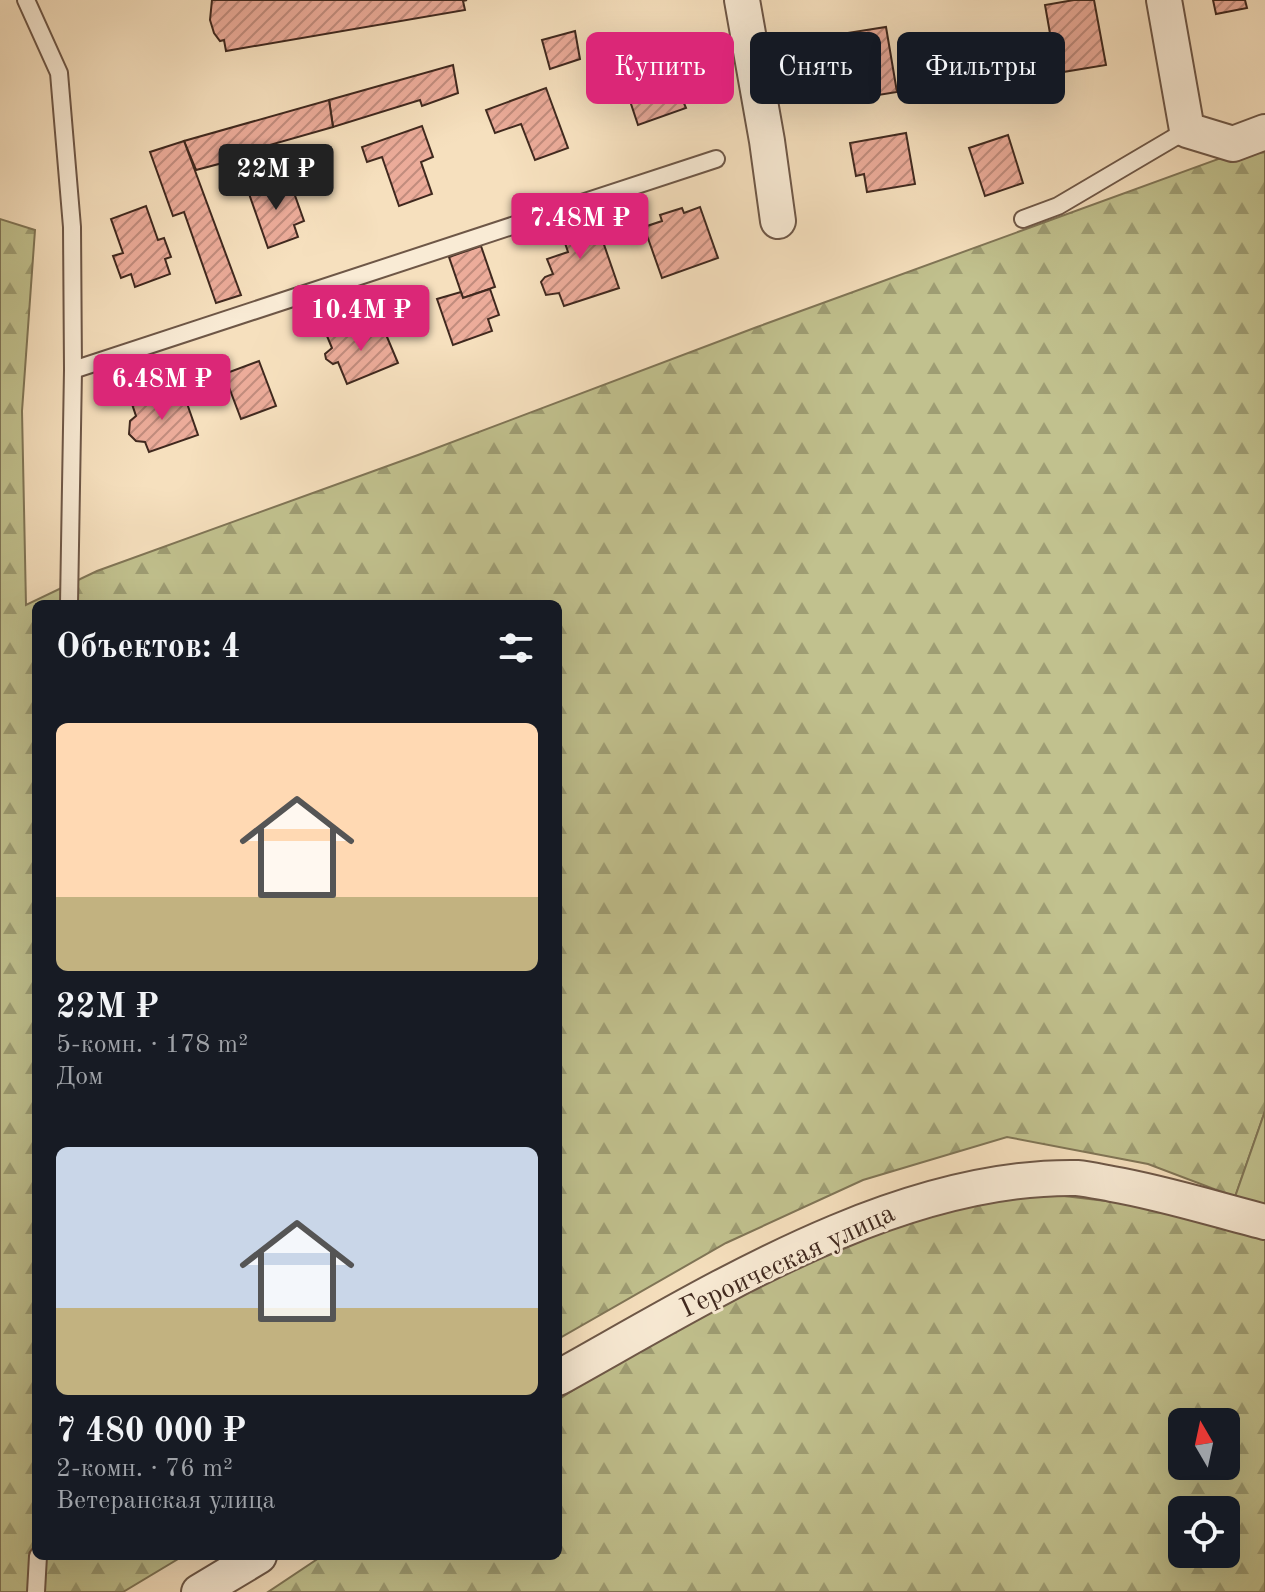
<!DOCTYPE html>
<html lang="ru">
<head>
<meta charset="utf-8">
<style>
  body { margin:0; font-family:"Old Standard TT",serif; background:#20242c; color:#f1f3f6; height:100vh; display:flex; flex-direction:column; font-size:30px; white-space:nowrap }
  * { box-sizing:border-box; margin:0 }
  p { font-size:26px; color:#9ea1a6 }
  .icon { flex:none; width:44px; height:44px; fill:none; stroke:currentColor; stroke-width:2; stroke-linecap:round; stroke-linejoin:round }
  .map { position:relative; flex:1; overflow:hidden }
  .panel { position:absolute; left:32px; top:600px; width:530px; height:960px; display:flex; flex-direction:column; background:#171b24; border-radius:12px; box-shadow:0 8px 32px #0002 }
  .panel>* { flex:none }
  .guide { position:absolute; left:586px; top:32px; width:558px; height:72px; display:flex; gap:16px }
  .needle { width:52px; rotate:351deg }
  .buttons { position:absolute; left:1168px; top:1408px; display:grid; gap:16px }
  .buttons a { display:grid; place-items:center; width:72px; height:72px; border-radius:12px; background:#171b24; box-shadow:0 8px 32px #0002; font-size:40px }
  .price { position:absolute; translate:-50% -68px; padding:0 18px; border-radius:8px; background:#db2777; color:#fff; font-size:26px; line-height:52px; filter:drop-shadow(0 2px 4px #0008) }
  .price::after { content:''; position:absolute; left:50%; top:48px; width:24px; height:18px; margin-left:-12px; background:inherit; clip-path:polygon(0 0,100% 0,50% 100%) }
  .price.on { background:#222; color:#fff }
  ul { padding:0; list-style:none }
  li { display:grid; align-content:center; gap:16px; height:424px; padding:0 24px }
  li span { display:grid; place-items:center; height:248px; border-radius:12px; color:#555 }
  li>.icon { margin-inline-start:auto }
  span .icon { width:144px; height:144px; fill:#fffc; stroke-width:1 }
  li b { font-size:34px }
  h2 { display:flex; justify-content:space-between; align-items:center; height:96px; padding:0 24px; font-size:34px }
  .tag { padding:0 28px; border-radius:12px; background:#171b24; box-shadow:0 8px 32px #0002; font-size:28px; line-height:72px }
  .tag.on { background:#db2777; color:#fff }
  .map>svg:first-child { display:block }
</style>
</head>
<body>
<div class="map">
<svg width="1265" height="1592" viewBox="0 0 1265 1592">
  <defs>
    <pattern id="forest-firs" width="22" height="20" patternUnits="userSpaceOnUse" patternTransform="scale(2)"><rect width="22" height="20" fill="#c1c18e"/><path d="M5 1l3.5 6h-7zM16 11l3.5 6h-7z" fill="#9e9d73"/></pattern>
    <pattern id="building-hatch" width="6" height="6" patternUnits="userSpaceOnUse" patternTransform="scale(2)"><rect width="6" height="6" fill="#ecac9a"/><path d="M-1 1l2-2M0 6l6-6M5 7l2-2" fill="none" stroke="#c18c7d"/></pattern>
  </defs>
  <rect width="100%" height="100%" fill="#f6e0be"/>
  <filter id="stains"><feTurbulence type="fractalNoise" baseFrequency=".0025" numOctaves="4"/><feColorMatrix values="0 0 0 0 .2 0 0 0 0 .09 0 0 0 0 .02 0 0 0 .5 -.17"/></filter>
  <radialGradient id="worn" r=".72"><stop offset=".6" stop-color="#630" stop-opacity="0"/><stop offset="1" stop-color="#630" stop-opacity=".3"/></radialGradient>
  <g fill="url(#forest-firs)" stroke="#807556" stroke-width="2" fill-rule="evenodd">
    <path d="M1265 142V1111L1235 1197 1148 1164 1007 1137 863 1180 726 1243 558 1339V604H36V1556H183L123 1592H0V219L35 230 22 411 26 605 97 571 418 455 757 327Z"/>
    <path d="M997 1188 1265 1220V1592H268L322 1556H558V1400L596 1375 828 1248ZM1182 1422H1226V1466H1182ZM1182 1510H1226V1554H1182Z"/>
  </g>
  <path fill="#c1c18e" stroke="#807556" stroke-width="2" d="M1265 1111V1219L1235 1197Z"/>
  <g fill="url(#building-hatch)" stroke="#40291f" stroke-width="2">
    <path d="M212 0H467L463 1 465 10 226 51 224 40 220 41 214 33 210 20Z"/>
    <path d="M1074 0H1094L1106 65 1057 73 1045 5Z"/>
    <path d="M1213 0H1245L1247 8 1216 14Z"/>
    <path d="M886 27 897 92 853 99 850 84 841 85 835 51 844 50 841 34Z"/>
    <path d="M575 31 580 59 550 69 542 40Z"/>
    <path d="M676 52 690 93 681 96 686 108 638 125 628 95 618 88 620 74 626 71 624 64 646 56 649 62Z"/>
    <path d="M453 65 458 93 422 106 420 100 333 127 329 100Z"/>
    <path d="M546 88 568 148 535 160 521 124 495 133 486 110Z"/>
    <path d="M329 100 333 127 228 157 230 161 196 170 184 141Z"/>
    <path d="M422 126 433 157 421 162 432 194 399 206 382 157 367 162 362 147Z"/>
    <path d="M906 133 915 184 867 192 864 174 856 176 850 143Z"/>
    <path d="M1008 135 1023 183 985 196 969 148Z"/>
    <path d="M184 141 241 295 216 303 184 212 173 216 150 152Z"/>
    <path d="M277 177 283 195 293 190 304 221 294 225 298 237 268 248 247 188Z"/>
    <path d="M146 206 158 240 164 238 171 257 165 259 170 274 135 287 131 274 121 278 113 256 123 253 111 219Z"/>
    <path d="M591 207 619 288 564 306 559 293 546 295 541 282 545 277 553 274 547 259 568 252 557 219Z"/>
    <path d="M700 207 718 258 662 278 644 227 662 221 660 215 682 208 684 213Z"/>
    <path d="M481 246 495 287 463 298 449 257Z"/>
    <path d="M490 289 499 315 488 319 492 331 453 345 437 299 461 292 463 298Z"/>
    <path d="M382 325 398 363 347 384 338 362 333 364 326 359 325 354 332 348 327 336 353 326 357 336Z"/>
    <path d="M259 361 276 406 241 419 224 374Z"/>
    <path d="M183 392 198 435 149 452 145 442 136 441 129 434 130 421 136 416 132 404 157 395 159 400Z"/>
  </g>
  <g fill="none" stroke-linecap="round" stroke-linejoin="round">
    <defs>
      <g id="lane">
        <path d="M26 0 59 73 72 227 73 370 69 604"/>
        <path d="M1023 219 1058 206 1187 130"/>
        <path d="M73 370 716 159"/>
        <path d="M36 1592 38 1556"/>
      </g>
      <g id="street">
        <path d="M742 0 767 141 778 221"/>
        <path d="M1164 0 1187 130 1233 144 1265 132"/>
        <path d="M558 1378C711 1293 896 1175 1077 1178 1088 1179 1101 1182 1112 1184 1164 1193 1214 1209 1265 1222"/>
        <path d="M199 1592 259 1556"/>
      </g>
    </defs>
    <use href="#lane" stroke="#6e5747" stroke-width="20"/>
    <use href="#street" stroke="#6e5747" stroke-width="38"/>
    <use href="#lane" stroke="#f9ebd5" stroke-width="16"/>
    <use href="#street" stroke="#f9ebd5" stroke-width="34"/>
  </g>
  <g text-anchor="middle" dominant-baseline="central" stroke-width="6" stroke-linejoin="round" paint-order="stroke">
    <g font-size="28" fill="#40291f" stroke="#f9ebd5">
      <text transform="translate(788 1262) rotate(-25)">Героическая улица</text>
    </g>
  </g>
  <rect width="100%" height="100%" filter="url(#stains)"/>
  <rect width="100%" height="100%" fill="url(#worn)"/>
</svg>
<div class="buttons">
<a><svg class="needle" viewBox="-14 -14 28 28"><path d="M0-13l5 13h-10z" fill="#e53935"/><path d="M0 13l5-13h-10z" fill="#9ea1a6"/></svg></a>
<a><svg class="icon" aria-label="locate" viewBox="0 0 24 24"><circle cx="12" cy="12" r="6"/><path d="M12 2v4M12 18v4M2 12h4M18 12h4"/></svg></a>
</div>
<b class="price on" style="left:276px;top:212px">22M ₽</b>
<b class="price" style="left:580px;top:261px">7.48M ₽</b>
<b class="price" style="left:361px;top:353px">10.4M ₽</b>
<b class="price" style="left:162px;top:422px">6.48M ₽</b>
<div class="guide">
<a class="tag on">Купить</a>
<a class="tag">Снять</a>
<a class="tag">Фильтры</a>
</div>
<section class="panel">
<h2>Объектов: 4<svg class="icon" aria-label="filters" viewBox="0 0 24 24"><path d="M4 7h16M4 17h16"/><circle cx="9" cy="7" r="2"/><circle cx="15" cy="17" r="2"/></svg></h2>
<ul>
<li><span style="background:linear-gradient(#ffd9b3 70%,#c2b280 0)"><svg class="icon" aria-label="home" viewBox="0 0 24 24"><path d="M3 11l9-7 9 7M6 9v11h12V9"/></svg></span><div><b>22M ₽</b><p>5-комн. · 178 m²</p><p>Дом</p></div></li>
<li><span style="background:linear-gradient(#c9d6e8 65%,#c2b280 0)"><svg class="icon" aria-label="home" viewBox="0 0 24 24"><path d="M3 11l9-7 9 7M6 9v11h12V9"/></svg></span><div><b>7 480 000 ₽</b><p>2-комн. · 76 m²</p><p>Ветеранская улица</p></div></li>
</ul>
</section>
</div>
</body>
</html>
